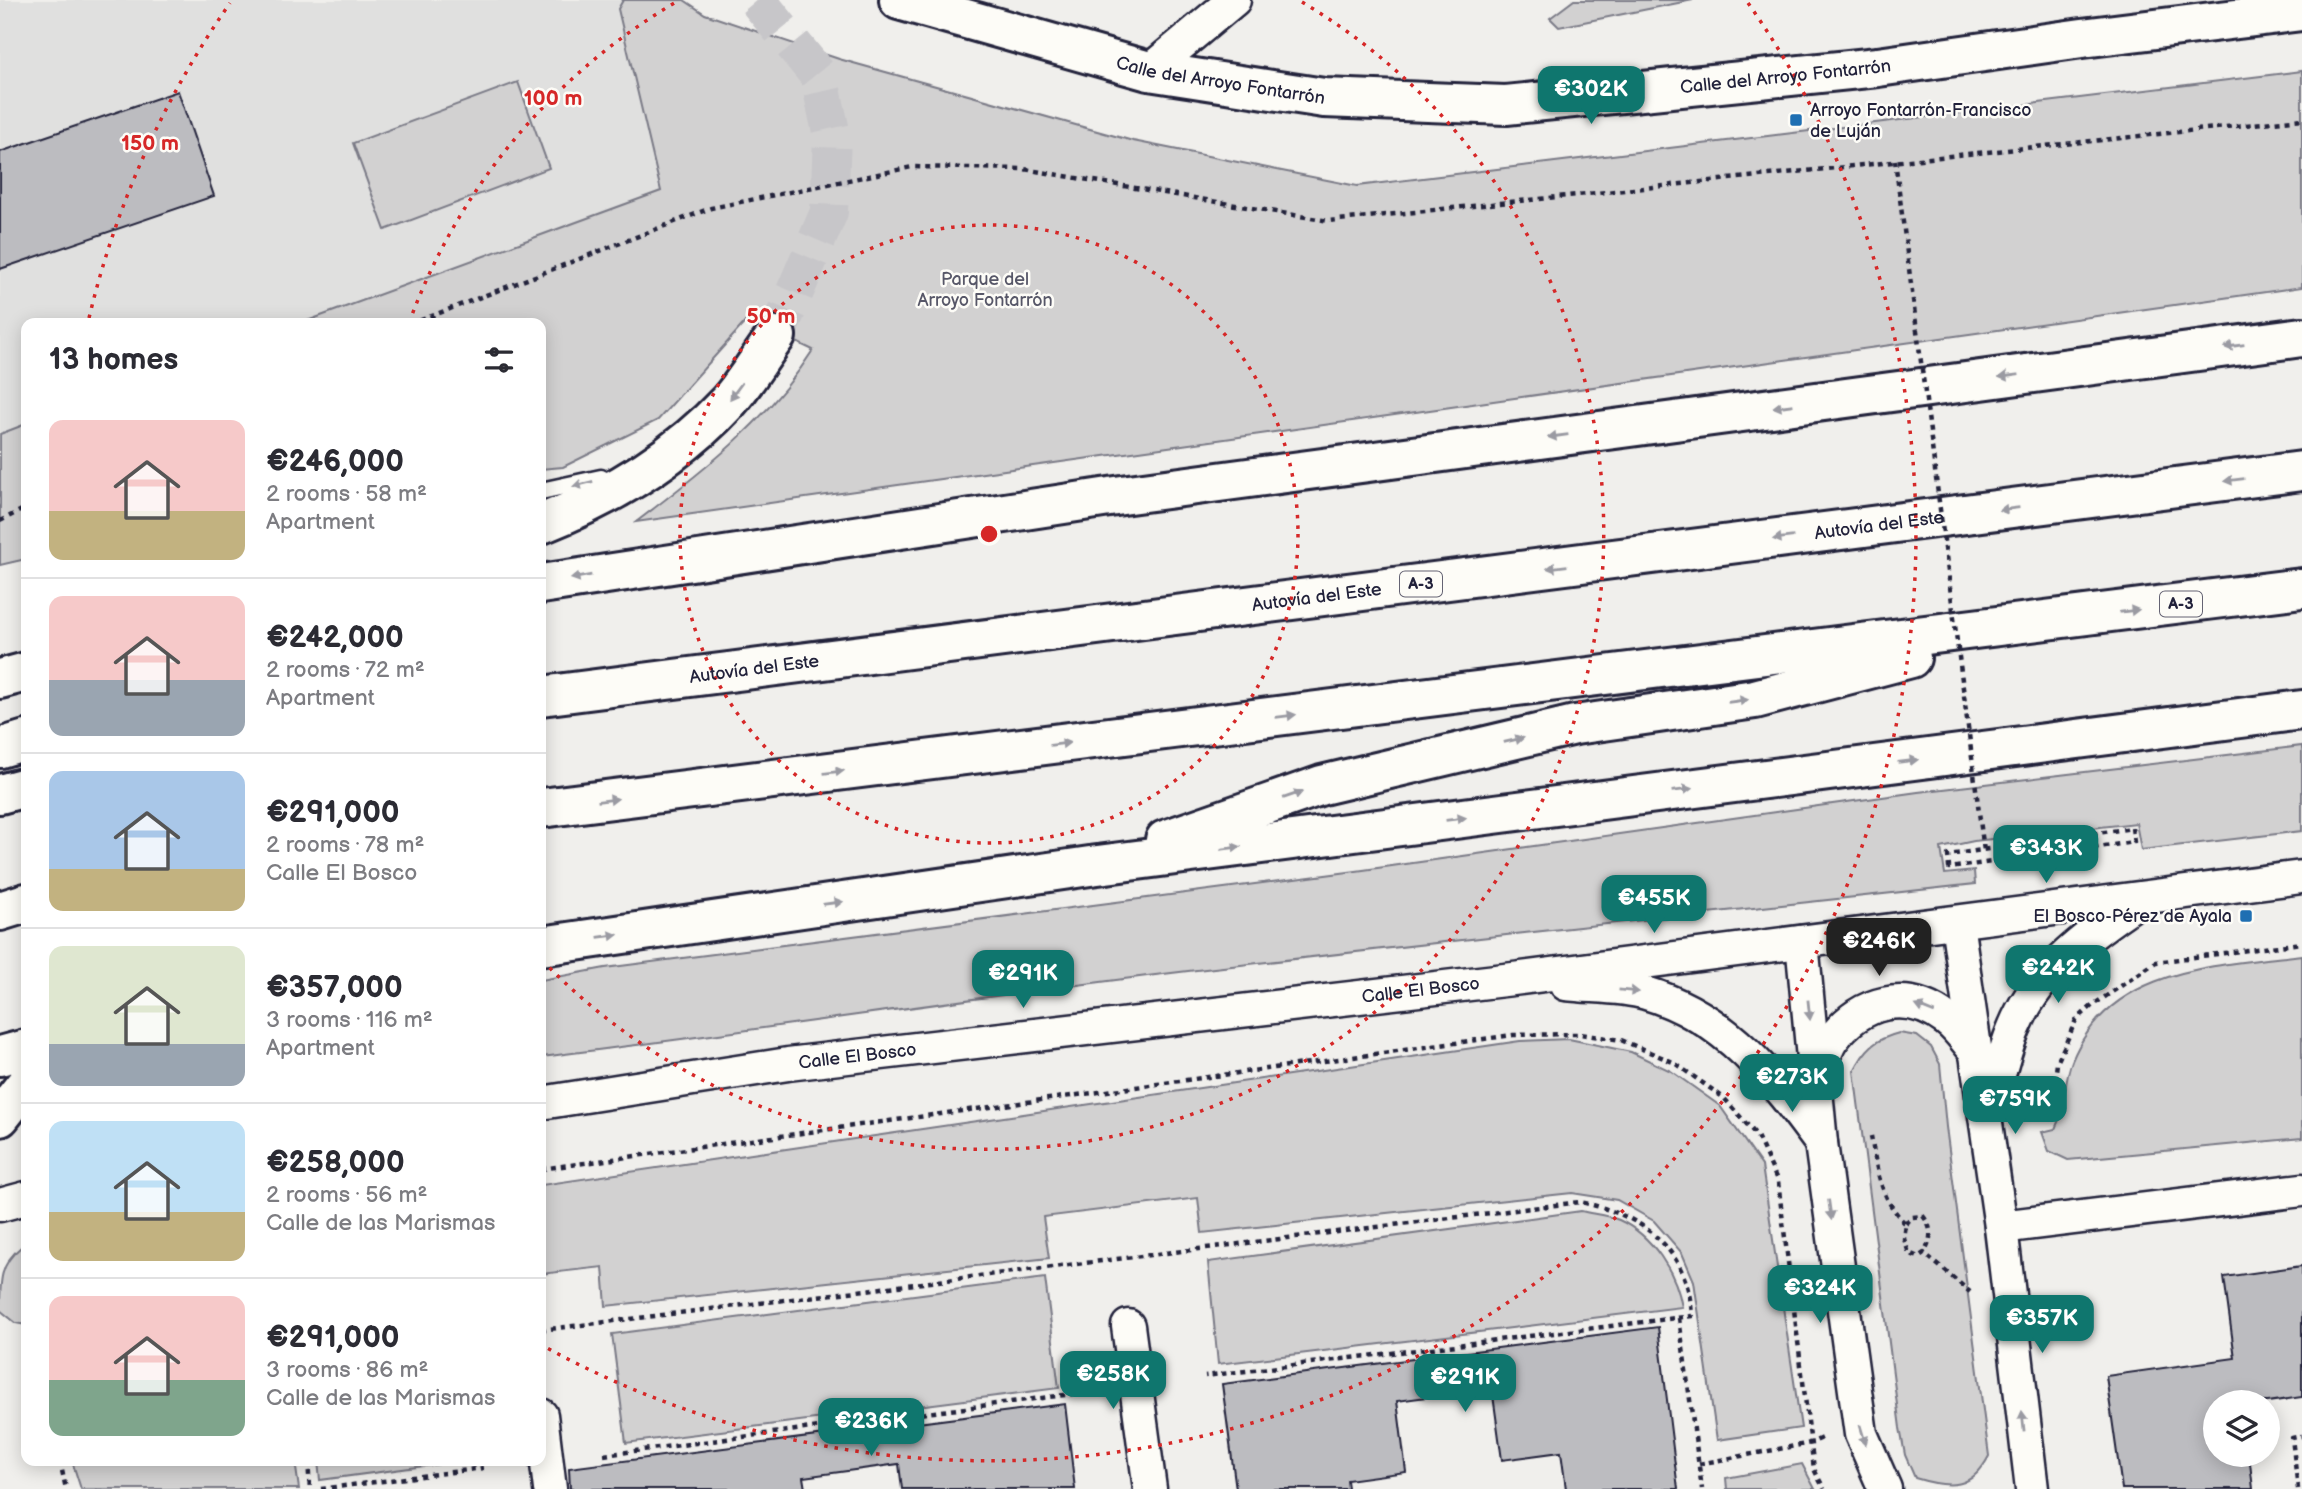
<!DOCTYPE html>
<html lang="en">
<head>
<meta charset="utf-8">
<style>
  body { margin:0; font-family:"Balsamiq Sans",sans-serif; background:#f2f2f3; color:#2b2b33; height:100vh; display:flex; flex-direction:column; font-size:26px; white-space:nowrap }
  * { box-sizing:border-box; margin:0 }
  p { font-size:23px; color:#7c7c81 }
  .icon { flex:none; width:38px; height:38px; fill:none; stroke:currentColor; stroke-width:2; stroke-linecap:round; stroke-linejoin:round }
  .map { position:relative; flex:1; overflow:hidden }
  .details { position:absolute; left:21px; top:318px; width:525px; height:1148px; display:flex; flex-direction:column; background:#fff; border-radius:14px; box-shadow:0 4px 18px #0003 }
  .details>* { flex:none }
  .controls { position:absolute; left:2203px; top:1390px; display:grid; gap:14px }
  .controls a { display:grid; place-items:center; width:77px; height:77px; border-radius:50%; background:#fff; box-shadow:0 4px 18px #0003; font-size:35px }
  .price { position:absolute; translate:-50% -60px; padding:0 16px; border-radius:14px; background:#0f766e; color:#fff; font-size:23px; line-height:46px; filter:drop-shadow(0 2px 4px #0008) }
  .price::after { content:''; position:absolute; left:50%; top:42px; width:21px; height:16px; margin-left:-10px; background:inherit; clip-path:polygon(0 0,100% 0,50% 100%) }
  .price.selected { background:#222; color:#fff }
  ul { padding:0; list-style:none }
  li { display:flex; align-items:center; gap:21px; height:175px; padding:0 28px }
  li+li { border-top:2px solid #e1e1e2 }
  li span { display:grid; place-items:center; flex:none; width:196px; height:140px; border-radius:14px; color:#555 }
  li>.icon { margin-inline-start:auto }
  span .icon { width:84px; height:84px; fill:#fffc; stroke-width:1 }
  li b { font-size:30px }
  h2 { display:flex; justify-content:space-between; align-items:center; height:84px; padding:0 28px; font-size:30px }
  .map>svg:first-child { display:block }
</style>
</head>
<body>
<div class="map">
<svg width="2302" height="1489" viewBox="0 0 2302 1489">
  <rect width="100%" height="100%" fill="#f0efec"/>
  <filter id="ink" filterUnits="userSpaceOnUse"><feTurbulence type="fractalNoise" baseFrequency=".0143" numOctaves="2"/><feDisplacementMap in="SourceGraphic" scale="14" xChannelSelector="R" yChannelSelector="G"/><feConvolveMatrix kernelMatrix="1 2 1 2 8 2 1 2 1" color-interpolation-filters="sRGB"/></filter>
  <g filter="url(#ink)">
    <path fill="#e0e0df" d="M0 0H623L618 10 662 191 299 324H26V424L0 434Z"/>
    <g fill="#d2d1d1" stroke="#7a7a86" stroke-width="2">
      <path d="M623 0H684L705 14 839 59 1133 141 1357 186 2302 71V287L636 522C702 472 768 421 813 350L748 319 658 420 563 467 541 469V324H299L661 191 618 9Z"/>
      <path d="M1574 0H1693L1559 27 1550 18Z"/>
      <path d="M518 82 549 168 385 230 353 143Z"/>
      <path d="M26 424V559L0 565V434Z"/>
      <path d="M2302 746V831L2141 850 2136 823 1974 841 1941 848 1945 874 1974 871 1975 884C1713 913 1450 940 1188 971 972 997 757 1031 541 1057V980L605 968 1356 871 1918 792Z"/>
      <path d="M2302 955V1138L2068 1160 2049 1151 2042 1132 2055 1129C2066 1108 2063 1084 2072 1061 2110 967 2215 966 2302 955Z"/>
      <path d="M1899 1033 1917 1036 1931 1047 1940 1064 1946 1127 1989 1456C1972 1489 1951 1489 1915 1478L1905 1455 1900 1428 1854 1071C1865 1049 1875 1039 1899 1033Z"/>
      <path d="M1569 1039 1631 1052 1671 1071 1720 1106 1762 1166 1801 1428 1717 1440 1694 1281 1682 1253 1654 1221 1617 1200 1572 1193 1202 1233 1198 1198 1043 1217 1049 1258 606 1306 603 1267 541 1274V1185L1520 1041Z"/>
      <path d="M1581 1211C1593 1214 1608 1215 1619 1220 1652 1235 1676 1272 1682 1307L1218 1364 1208 1262Z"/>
      <path d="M21 1247H26V1325L16 1323 0 1310C0 1280 0 1264 21 1247Z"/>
      <path d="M1045 1278 1059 1388 626 1443 612 1334Z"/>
      <path d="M72 1461H295L299 1489H81Z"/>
      <path d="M318 1461H462L320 1480Z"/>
      <path d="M1802 1464 1815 1489H1727L1726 1478Z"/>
    </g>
    <g fill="#bcbcc0" stroke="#22223b" stroke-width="2">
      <path d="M178 91 214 196 0 269V152Z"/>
      <path d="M2302 1266V1397L2268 1402H2216V1454H2249L2253 1489H2122L2106 1376 2235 1358 2224 1277Z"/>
      <path d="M1658 1327 1678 1489H1566L1561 1452 1502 1460 1492 1388 1397 1401 1406 1472 1347 1480 1348 1489H1236L1222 1384Z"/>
      <path d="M1065 1404 1075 1489H902L899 1464 803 1477 805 1489H570L569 1468Z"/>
    </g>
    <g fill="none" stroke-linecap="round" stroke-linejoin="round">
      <path stroke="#c7c6c9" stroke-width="38" stroke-dasharray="38 19" stroke-linecap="butt" d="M757 0 819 76 832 136 829 212 776 336"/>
      <defs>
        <path id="lane" d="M541 491 601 478"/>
        <g id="street">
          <path d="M1149 71 1234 0"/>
          <path d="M1957 923 2001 1227 2032 1489"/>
          <path d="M1802 942 1821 1143 1861 1434 1885 1489"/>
          <path d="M1566 984C1592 987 1622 986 1646 993 1727 1017 1773 1078 1821 1143"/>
          <path d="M1818 1076C1822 1065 1825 1050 1832 1040 1860 1002 1906 988 1947 1020 1958 1028 1967 1042 1976 1052"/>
          <path id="s1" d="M541 1103 788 1064 1513 979 2302 877"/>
          <path d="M1989 1111C1997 1084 2003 1054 2014 1028 2037 971 2089 934 2138 901"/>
          <path d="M0 1205 26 1198"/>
          <path d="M2001 1227 2302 1190"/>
          <path d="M1128 1326 1150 1489"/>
          <path d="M541 1415 550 1489"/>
        </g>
        <g id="secondary">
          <path id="s2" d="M899 0 1149 71 1324 98 1506 105 1878 67 2082 38 2302 11"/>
        </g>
        <g id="highway">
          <path d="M541 524C612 496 676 458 728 402 746 382 760 357 776 336"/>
          <path d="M541 584 1129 494 2302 337"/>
          <path d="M0 679 26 672"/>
          <path id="s3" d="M541 696 2302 471"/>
          <path d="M0 748 26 740"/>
          <path d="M0 794 26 787"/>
          <path d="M541 808 2302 588"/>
          <path d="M1165 840 1322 785 1575 725 1755 699 1911 658"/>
          <path d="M0 911 26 903"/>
          <path d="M541 946 1090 866 2302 710"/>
          <path d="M0 1056 26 1049"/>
          <path d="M0 1117 26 1084"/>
        </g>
      </defs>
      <use href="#lane" stroke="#22223b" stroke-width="21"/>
      <use href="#street" stroke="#22223b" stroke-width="37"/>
      <use href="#secondary" stroke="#22223b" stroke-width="44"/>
      <use href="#highway" stroke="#22223b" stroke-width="44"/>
      <g stroke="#22223b" stroke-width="4.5" stroke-dasharray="5 5" stroke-linecap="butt">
        <path d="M411 324 711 208 912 167 1024 169 1329 221 2302 119"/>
        <path d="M0 521 26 508"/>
        <path d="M2132 828 2134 842 1949 868 1948 855Z"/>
        <path d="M2026 1118 2051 1114 2057 1063 2076 1020 2093 1005 2156 962 2302 943"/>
        <path d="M1871 1136C1877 1170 1880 1199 1906 1224L1904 1239 1909 1253 1918 1257 1924 1253 1970 1292"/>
        <path d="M541 1169 1513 1035 1580 1034 1621 1040 1673 1062 1724 1098 1757 1136 1778 1182 1814 1469 1824 1489"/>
        <path d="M1906 1224 1912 1217 1923 1216C1933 1228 1932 1240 1924 1253"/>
        <path d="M1679 1318 1702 1489"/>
        <path d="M541 1330 1580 1202C1643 1215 1688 1248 1692 1316L1205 1376"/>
        <path d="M604 1455 1080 1393"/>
        <path d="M60 1461 66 1489"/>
        <path d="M308 1461 310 1489"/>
        <path d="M1699 1464 1811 1443 1824 1437"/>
        <path d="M321 1489 483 1468"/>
        <path d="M2298 1489 2292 1438 2302 1436"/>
      </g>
      <use href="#lane" stroke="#fdfcf7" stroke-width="16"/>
      <use href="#street" stroke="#fdfcf7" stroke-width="32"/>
      <use href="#secondary" stroke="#fdfcf7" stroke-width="38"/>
      <use href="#highway" stroke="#fdfcf7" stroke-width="38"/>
      <path stroke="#22223b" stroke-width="4.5" stroke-dasharray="5 5" stroke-linecap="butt" d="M1895 160 1984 851"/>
    </g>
    <defs><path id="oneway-solid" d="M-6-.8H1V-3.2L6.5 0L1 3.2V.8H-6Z" transform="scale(1.75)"/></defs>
    <g fill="#9a9aa2">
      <use href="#oneway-solid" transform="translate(2234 346) rotate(172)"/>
      <use href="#oneway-solid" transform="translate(2009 376) rotate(172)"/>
      <use href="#oneway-solid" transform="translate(736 391) rotate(126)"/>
      <use href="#oneway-solid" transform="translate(1783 406) rotate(172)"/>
      <use href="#oneway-solid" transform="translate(1558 436) rotate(172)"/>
      <use href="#oneway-solid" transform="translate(2234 480) rotate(173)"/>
      <use href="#oneway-solid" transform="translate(583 484) rotate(166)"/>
      <use href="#oneway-solid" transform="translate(2009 509) rotate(173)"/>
      <use href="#oneway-solid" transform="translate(1783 538) rotate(173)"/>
      <use href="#oneway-solid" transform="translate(1557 567) rotate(173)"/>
      <use href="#oneway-solid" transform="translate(581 577) rotate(170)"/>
      <use href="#oneway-solid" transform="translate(2129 611) rotate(-7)"/>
      <use href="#oneway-solid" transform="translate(1738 701) rotate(-8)"/>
      <use href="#oneway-solid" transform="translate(1286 716) rotate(-7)"/>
      <use href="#oneway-solid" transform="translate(1514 740) rotate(-13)"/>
      <use href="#oneway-solid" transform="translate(1060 744) rotate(-7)"/>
      <use href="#oneway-solid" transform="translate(1908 761) rotate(-7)"/>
      <use href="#oneway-solid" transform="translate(834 772) rotate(-7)"/>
      <use href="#oneway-solid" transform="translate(1682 790) rotate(-7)"/>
      <use href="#oneway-solid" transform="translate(1293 795) rotate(-19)"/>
      <use href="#oneway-solid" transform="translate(608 800) rotate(-7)"/>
      <use href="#oneway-solid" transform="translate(1456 819) rotate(-7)"/>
      <use href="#oneway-solid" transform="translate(1231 848) rotate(-7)"/>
      <use href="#oneway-solid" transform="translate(833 903) rotate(-8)"/>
      <use href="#oneway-solid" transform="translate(608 936) rotate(-8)"/>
      <use href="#oneway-solid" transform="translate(1629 991) rotate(6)"/>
      <use href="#oneway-solid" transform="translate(1925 1009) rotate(-158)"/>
      <use href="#oneway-solid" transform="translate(1809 1010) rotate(84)"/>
      <use href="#oneway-solid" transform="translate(1830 1210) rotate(82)"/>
      <use href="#oneway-solid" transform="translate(2023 1421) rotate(-96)"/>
      <use href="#oneway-solid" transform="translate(1863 1435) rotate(73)"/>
    </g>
  </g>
  <g fill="none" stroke="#d62828" stroke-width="3.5" stroke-dasharray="3.5 7">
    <circle cx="989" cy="534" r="309"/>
    <path d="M409 323A617 617 0 0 1 676 2M1302 2A617 617 0 1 1 541 959"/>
    <path d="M89 318A926 926 0 0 1 230 3M1748 3A926 926 0 0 1 547 1348"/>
  </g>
  <g fill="#1f6fb2" stroke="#fdfcf7" stroke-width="2.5">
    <rect x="1789" y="113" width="14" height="14" rx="3.5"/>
    <rect x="2239" y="909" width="14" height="14" rx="3.5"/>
  </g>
  <g text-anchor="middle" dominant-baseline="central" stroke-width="5" stroke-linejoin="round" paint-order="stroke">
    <g fill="#fdfcf7" stroke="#646373" stroke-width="2">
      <rect x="1400" y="571.5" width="42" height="25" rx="5"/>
      <rect x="2160" y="591.5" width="42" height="25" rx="5"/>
    </g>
    <g font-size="16" font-weight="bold" fill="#22223b">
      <text x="1421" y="584">A-3</text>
      <text x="2181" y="604">A-3</text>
    </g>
    <g font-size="18" fill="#22223b" stroke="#fdfcf7">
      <text stroke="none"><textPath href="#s2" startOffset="900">Calle del Arroyo Fontarrón</textPath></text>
      <text stroke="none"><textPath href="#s2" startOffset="332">Calle del Arroyo Fontarrón</textPath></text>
      <text stroke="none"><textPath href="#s3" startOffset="1349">Autovía del Este</textPath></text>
      <text stroke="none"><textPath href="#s3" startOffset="782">Autovía del Este</textPath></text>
      <text stroke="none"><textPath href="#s3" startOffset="215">Autovía del Este</textPath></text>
      <text stroke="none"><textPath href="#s1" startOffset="887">Calle El Bosco</textPath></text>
      <text stroke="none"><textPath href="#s1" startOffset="320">Calle El Bosco</textPath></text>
    </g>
    <g font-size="18" fill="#22223b" stroke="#fdfcf7" text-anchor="start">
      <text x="1810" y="110">Arroyo Fontarrón-Francisco<tspan x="1810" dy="21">de Luján</tspan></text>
      <text x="2232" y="916" text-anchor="end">El Bosco-Pérez de Ayala</text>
    </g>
    <g font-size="18" fill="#575768" stroke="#fdfcf7">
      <text x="985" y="279">Parque del<tspan x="985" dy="21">Arroyo Fontarrón</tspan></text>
    </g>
  </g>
  <circle cx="989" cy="534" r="10" fill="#d62828" stroke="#fdfcf7" stroke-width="3.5"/>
  <g font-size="21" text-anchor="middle" font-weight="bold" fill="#d62828" stroke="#fdfcf7" stroke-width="5" stroke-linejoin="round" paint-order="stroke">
    <text x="553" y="105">100 m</text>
    <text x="150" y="150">150 m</text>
    <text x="771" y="323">50 m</text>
  </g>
</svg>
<div class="controls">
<a><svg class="icon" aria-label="layers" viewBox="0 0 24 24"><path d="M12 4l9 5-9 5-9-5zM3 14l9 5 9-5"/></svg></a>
</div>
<b class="price" style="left:1591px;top:126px">€302K</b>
<b class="price" style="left:2046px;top:885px">€343K</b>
<b class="price" style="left:1654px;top:935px">€455K</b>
<b class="price selected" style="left:1879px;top:978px">€246K</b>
<b class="price" style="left:2058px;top:1005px">€242K</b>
<b class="price" style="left:1023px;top:1010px">€291K</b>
<b class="price" style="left:1792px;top:1114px">€273K</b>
<b class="price" style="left:2015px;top:1136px">€759K</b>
<b class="price" style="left:1820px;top:1325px">€324K</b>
<b class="price" style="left:2042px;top:1355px">€357K</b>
<b class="price" style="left:1113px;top:1411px">€258K</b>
<b class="price" style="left:1465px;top:1414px">€291K</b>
<b class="price" style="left:871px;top:1458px">€236K</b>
<section class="details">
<h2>13 homes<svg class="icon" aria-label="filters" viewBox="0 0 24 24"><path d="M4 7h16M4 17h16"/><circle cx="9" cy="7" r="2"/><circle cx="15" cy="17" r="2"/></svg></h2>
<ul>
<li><span style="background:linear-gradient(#f6c9c9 65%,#c2b280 0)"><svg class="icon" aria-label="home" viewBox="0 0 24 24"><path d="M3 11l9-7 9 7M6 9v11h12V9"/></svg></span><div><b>€246,000</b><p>2 rooms · 58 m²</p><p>Apartment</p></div></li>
<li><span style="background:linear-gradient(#f6c9c9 60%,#9aa5b1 0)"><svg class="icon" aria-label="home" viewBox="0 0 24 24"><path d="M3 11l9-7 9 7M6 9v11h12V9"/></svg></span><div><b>€242,000</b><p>2 rooms · 72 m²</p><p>Apartment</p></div></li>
<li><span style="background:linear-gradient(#a9c7e8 70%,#c2b280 0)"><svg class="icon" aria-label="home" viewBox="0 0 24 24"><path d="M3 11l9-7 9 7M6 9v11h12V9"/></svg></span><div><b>€291,000</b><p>2 rooms · 78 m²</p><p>Calle El Bosco</p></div></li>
<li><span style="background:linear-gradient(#dfe7d0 70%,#9aa5b1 0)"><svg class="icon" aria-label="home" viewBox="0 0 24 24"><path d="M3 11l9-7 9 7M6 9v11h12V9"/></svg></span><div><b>€357,000</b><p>3 rooms · 116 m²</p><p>Apartment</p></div></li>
<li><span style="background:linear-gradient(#bfe0f5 65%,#c2b280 0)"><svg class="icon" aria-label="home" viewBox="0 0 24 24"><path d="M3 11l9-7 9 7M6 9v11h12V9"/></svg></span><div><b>€258,000</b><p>2 rooms · 56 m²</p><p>Calle de las Marismas</p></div></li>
<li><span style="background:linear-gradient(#f6c9c9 60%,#7fa58c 0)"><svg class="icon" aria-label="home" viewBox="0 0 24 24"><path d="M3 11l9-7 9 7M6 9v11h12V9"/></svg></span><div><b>€291,000</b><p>3 rooms · 86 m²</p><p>Calle de las Marismas</p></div></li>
</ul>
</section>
</div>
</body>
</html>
